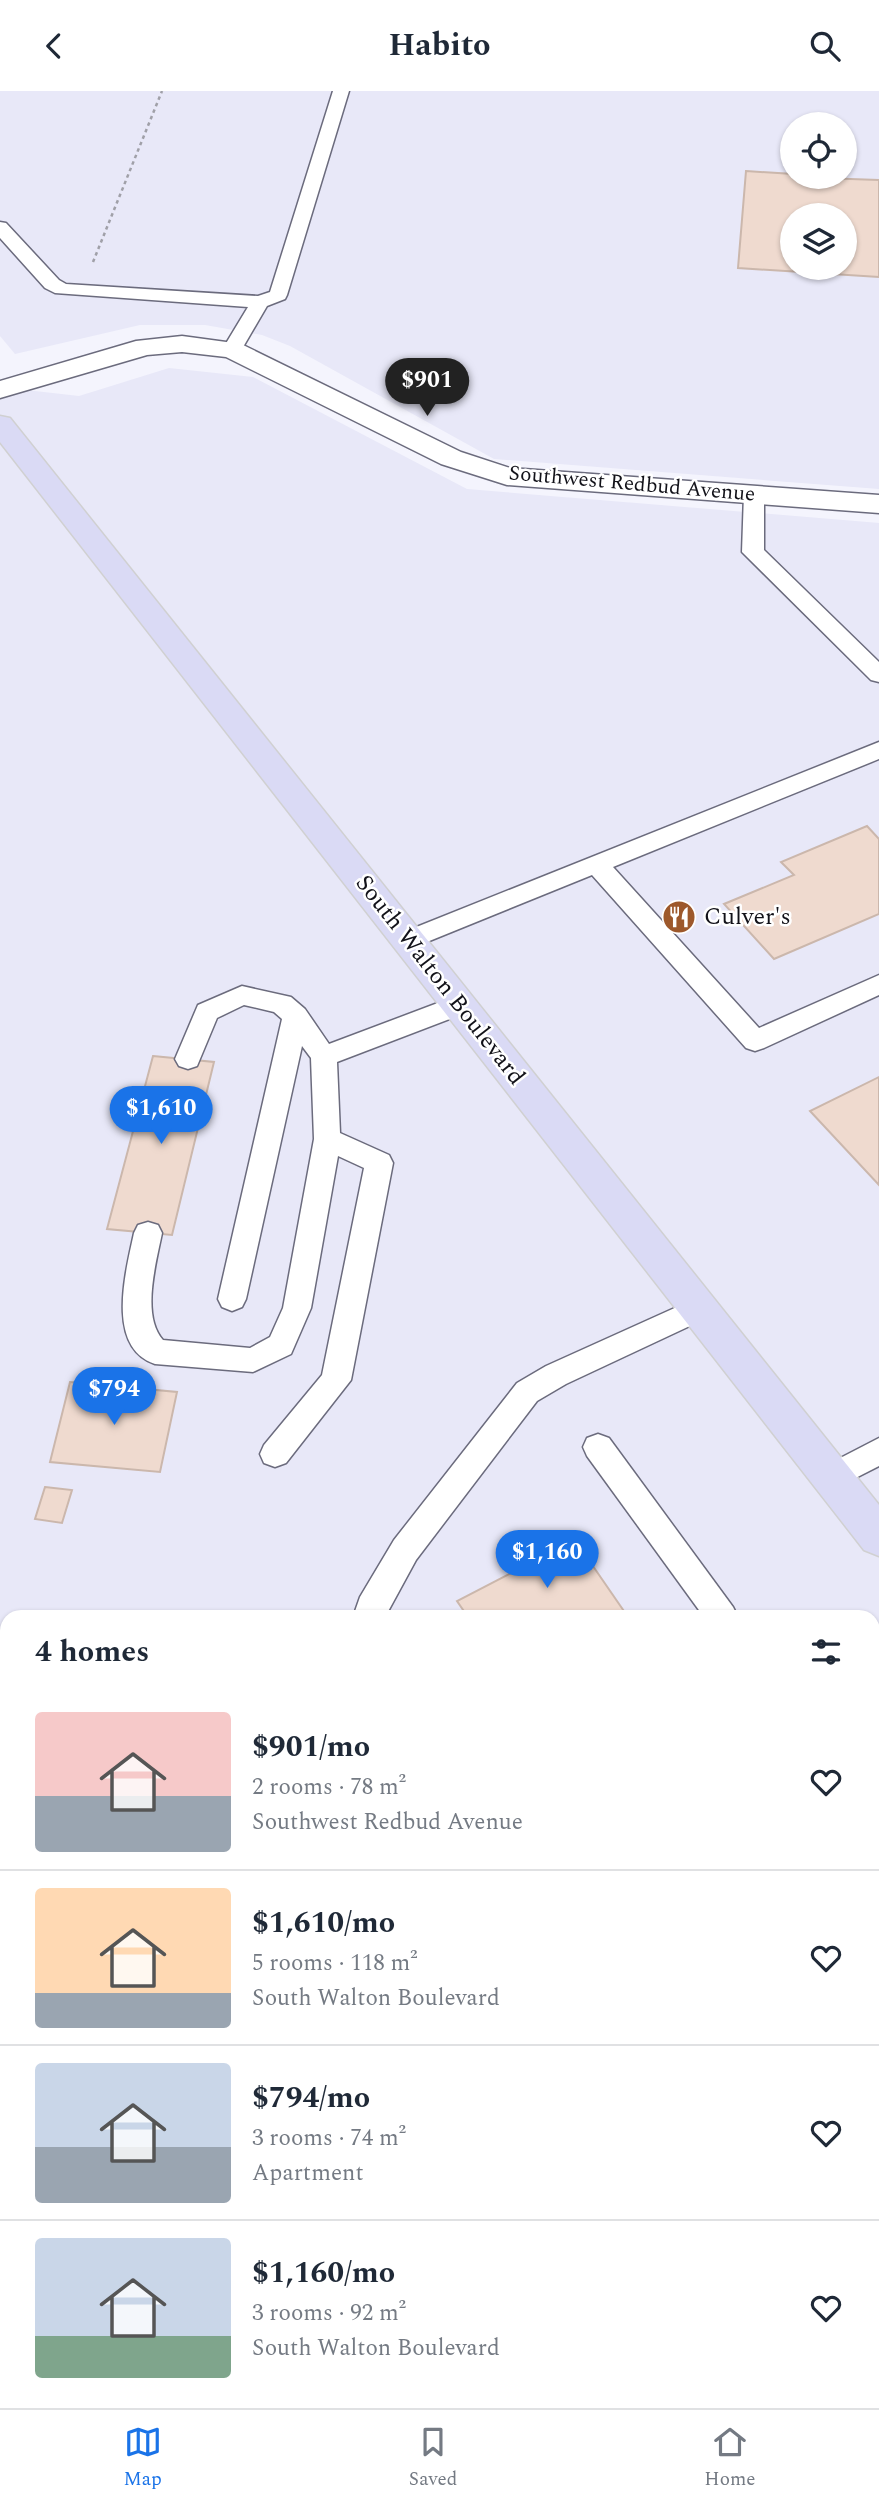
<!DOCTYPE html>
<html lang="en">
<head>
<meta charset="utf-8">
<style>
  body { margin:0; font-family:Spectral,serif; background:#f6f6f7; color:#1f2937; height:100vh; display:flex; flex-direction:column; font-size:26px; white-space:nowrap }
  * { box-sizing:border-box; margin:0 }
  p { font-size:23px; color:#747a83 }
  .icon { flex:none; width:38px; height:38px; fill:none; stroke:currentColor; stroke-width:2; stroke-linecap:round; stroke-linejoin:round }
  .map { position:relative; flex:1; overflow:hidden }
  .details { position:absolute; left:0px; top:1519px; width:880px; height:798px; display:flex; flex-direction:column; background:#fff; border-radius:21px 21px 0 0; box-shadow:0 2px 5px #0004 }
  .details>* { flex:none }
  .tools { position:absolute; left:780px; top:21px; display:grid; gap:14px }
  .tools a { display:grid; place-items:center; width:77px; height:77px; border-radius:50%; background:#fff; box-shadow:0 2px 5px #0004; font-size:35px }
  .price { position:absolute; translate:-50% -60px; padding:0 16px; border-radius:24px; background:#1a73e8; color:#fff; font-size:23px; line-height:46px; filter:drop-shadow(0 2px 4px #0008) }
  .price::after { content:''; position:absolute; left:50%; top:42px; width:21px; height:16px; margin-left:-10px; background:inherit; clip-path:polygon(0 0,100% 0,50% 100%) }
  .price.active { background:#222; color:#fff }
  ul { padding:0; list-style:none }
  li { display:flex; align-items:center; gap:21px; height:175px; padding:0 35px }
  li+li { border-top:2px solid #e0e1e3 }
  li span { display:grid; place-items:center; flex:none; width:196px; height:140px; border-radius:7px; color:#555 }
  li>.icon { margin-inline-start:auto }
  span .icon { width:84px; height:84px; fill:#fffc; stroke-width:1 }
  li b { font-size:30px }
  h2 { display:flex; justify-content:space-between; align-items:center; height:84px; padding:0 35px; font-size:30px }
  header { display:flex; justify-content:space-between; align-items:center; height:91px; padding:0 35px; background:#fff; font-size:32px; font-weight:700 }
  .menu { display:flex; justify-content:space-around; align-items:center; height:98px; border-top:2px solid #e0e1e3; background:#fff; font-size:19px; color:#747a83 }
  .menu a { display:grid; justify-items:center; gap:4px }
  .menu .active { color:#1a73e8 }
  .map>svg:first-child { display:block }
</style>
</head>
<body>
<header><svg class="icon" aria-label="back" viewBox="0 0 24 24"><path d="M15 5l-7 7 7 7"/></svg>Habito<svg class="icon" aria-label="search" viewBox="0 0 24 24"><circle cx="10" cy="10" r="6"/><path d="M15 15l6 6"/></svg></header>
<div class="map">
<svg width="879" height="2317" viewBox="0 0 879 2317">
  <rect width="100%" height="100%" fill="#f4f4fd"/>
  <g fill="#e8e8f8" fill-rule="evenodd">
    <path d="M0 0H879V398L494 368 290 255 262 244 205 234H140L15 263 0 245ZM793 33H845V86H793ZM793 124H845V177H793Z"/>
    <path d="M169 277 253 286 467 398 879 432V2317H0V296L79 305ZM7 1526H873V2310H7Z"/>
  </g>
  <g fill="#efdacf" stroke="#cbb7ac" stroke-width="2" fill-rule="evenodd">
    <path d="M746 80 793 83V86L879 89V186L738 177ZM793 124H845V177H793Z"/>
    <path d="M867 735 879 748V823L774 868 724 813 794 784 781 771Z"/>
    <path d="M153 965 214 971 172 1144 107 1138Z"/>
    <path d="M879 986V1094L810 1020Z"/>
    <path d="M70 1291 177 1301 160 1381 50 1371Z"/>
    <path d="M45 1396 72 1399 62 1432 35 1428Z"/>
    <path d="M575 1449 628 1526H468L457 1510Z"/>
    <path d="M7 2203V2310H222L221 2317H0V2235Z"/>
  </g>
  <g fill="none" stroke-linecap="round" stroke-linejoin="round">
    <defs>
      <g id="lane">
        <path d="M333 0H349L287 204 285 208 267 215 239 263H225L222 259 248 216 55 202 45 197 0 147V131L6 132 59 189 66 193 258 205 270 201Z"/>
        <path d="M754 397 761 399 764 403V459L879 571V591L871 589 742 461 744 403 747 399Z"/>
        <path d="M879 651V668L613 776 759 937 879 884V904L764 957 755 960 746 957 592 784 417 855 408 858 399 855 395 849 399 843Z"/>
        <path d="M242 895 291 906 305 918 329 953 459 904 468 907 472 914 468 921 337 971 340 1042 389 1064 393 1072 351 1289 286 1372 275 1376 264 1372 260 1363 264 1354 322 1284 364 1077 338 1065 311 1217 291 1263 253 1281 155 1273C105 1256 126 1180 134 1142L138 1134 148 1131 158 1134 162 1142C156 1172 141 1225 163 1249L250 1257 270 1246 283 1217 314 1048 311 967 302 955 246 1208 242 1216 232 1220 222 1216 218 1208 282 928 274 921 244 914 217 927 197 975 188 978 179 975 175 968 198 914Z"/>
        <path d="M699 1206 709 1210 713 1218 709 1226 566 1293 537 1310 416 1469 385 1526H353L360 1506 394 1449 517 1292 546 1275Z"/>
        <path d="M598 1343 609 1347 733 1516 738 1526H704L587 1365 583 1356 587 1347Z"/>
        <path d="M879 1347V1375L832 1399 821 1395 817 1386 821 1377Z"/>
        <path d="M879 1570V1602L873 1604V1572Z"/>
        <path d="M873 1719 879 1721V1780L873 1782Z"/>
        <path d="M7 1874V1936L0 1939V1876Z"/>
        <path d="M879 2004V2042L873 2044V2006Z"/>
        <path d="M345 2310H383V2317H343Z"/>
        <path d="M550 2310H588L589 2317H549Z"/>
        <path d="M768 2310H808L811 2317H770Z"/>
      </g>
      <path id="street" d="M182 245 241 253 461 361 510 377 879 404V422L507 394 441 373 226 266 182 261 147 264 0 307V290L136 250Z"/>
      <path id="primary" d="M0 325 10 327 879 1414V1465L864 1459 0 351Z"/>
    </defs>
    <use href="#lane" stroke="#6b6b7d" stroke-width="3"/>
    <use href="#street" stroke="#6b6b7d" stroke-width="3"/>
    <use href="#primary" stroke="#d0d0d1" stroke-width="3"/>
    <path stroke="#a0a0a8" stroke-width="2.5" stroke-dasharray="3.5 3.5" stroke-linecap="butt" d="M93 171 162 0"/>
    <use href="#lane" fill="#fff" fill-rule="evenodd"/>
    <use href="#street" fill="#fff" fill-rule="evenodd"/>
    <use href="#primary" fill="#dadaf5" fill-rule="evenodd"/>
  </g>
  <defs>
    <symbol id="restaurant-disc" viewBox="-11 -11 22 22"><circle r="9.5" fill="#9d582b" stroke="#fff"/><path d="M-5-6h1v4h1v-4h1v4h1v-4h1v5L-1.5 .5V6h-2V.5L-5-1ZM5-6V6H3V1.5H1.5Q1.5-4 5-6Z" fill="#fff"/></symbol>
  </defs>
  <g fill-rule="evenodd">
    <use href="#restaurant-disc" x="660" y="807" width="38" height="38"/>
  </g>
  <g text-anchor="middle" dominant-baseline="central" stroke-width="5" stroke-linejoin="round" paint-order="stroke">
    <g font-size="21" fill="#121219" stroke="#fff">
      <text transform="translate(632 393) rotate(5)">Southwest Redbud Avenue</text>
    </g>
    <g font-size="24" fill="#121219" stroke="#fff" text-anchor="start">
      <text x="704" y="826">Culver's</text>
    </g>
    <g font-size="24" fill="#121219" stroke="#fff">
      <text transform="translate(440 889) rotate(52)">South Walton Boulevard</text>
    </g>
  </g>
</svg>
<div class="tools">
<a><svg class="icon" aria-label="locate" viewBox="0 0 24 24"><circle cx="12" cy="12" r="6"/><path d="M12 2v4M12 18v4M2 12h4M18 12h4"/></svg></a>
<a><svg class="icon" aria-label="layers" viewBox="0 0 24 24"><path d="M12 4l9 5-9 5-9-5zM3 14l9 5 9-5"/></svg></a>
</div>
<b class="price active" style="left:427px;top:327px">$901</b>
<b class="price" style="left:161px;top:1055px">$1,610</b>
<b class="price" style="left:114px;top:1336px">$794</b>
<b class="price" style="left:547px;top:1499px">$1,160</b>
<section class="details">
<h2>4 homes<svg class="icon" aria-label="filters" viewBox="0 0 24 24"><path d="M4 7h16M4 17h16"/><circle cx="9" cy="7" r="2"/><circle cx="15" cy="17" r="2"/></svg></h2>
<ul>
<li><span style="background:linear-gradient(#f6c9c9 60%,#9aa5b1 0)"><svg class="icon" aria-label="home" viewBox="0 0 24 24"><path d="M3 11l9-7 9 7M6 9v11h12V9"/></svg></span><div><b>$901/mo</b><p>2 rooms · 78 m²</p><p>Southwest Redbud Avenue</p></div><svg class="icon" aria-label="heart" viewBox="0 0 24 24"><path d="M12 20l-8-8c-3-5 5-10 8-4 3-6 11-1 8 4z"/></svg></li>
<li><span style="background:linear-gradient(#ffd9b3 75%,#9aa5b1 0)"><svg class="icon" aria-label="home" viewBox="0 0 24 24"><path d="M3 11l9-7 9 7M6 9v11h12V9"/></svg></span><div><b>$1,610/mo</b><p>5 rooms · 118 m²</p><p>South Walton Boulevard</p></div><svg class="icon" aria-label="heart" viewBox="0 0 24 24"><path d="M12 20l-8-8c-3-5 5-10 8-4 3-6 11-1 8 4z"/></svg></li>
<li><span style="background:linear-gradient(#c9d6e8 60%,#9aa5b1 0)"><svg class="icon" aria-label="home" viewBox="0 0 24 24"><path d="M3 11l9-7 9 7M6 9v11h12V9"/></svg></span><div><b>$794/mo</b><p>3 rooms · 74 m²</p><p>Apartment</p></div><svg class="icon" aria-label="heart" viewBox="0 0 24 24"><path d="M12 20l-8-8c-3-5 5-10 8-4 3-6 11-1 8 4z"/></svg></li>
<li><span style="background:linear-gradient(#c9d6e8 70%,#7fa58c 0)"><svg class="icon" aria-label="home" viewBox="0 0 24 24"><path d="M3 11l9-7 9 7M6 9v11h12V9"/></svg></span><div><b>$1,160/mo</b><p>3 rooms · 92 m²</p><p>South Walton Boulevard</p></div><svg class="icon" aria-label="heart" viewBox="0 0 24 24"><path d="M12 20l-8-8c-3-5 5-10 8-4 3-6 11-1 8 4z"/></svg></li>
</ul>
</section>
</div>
<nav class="menu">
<a class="active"><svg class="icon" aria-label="map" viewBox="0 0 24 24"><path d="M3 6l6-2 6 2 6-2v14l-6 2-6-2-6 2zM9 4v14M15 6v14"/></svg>Map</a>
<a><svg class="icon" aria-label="saved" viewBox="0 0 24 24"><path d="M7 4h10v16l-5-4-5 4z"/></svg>Saved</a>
<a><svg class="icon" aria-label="home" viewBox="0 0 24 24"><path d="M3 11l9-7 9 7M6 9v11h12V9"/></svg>Home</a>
</nav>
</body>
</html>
